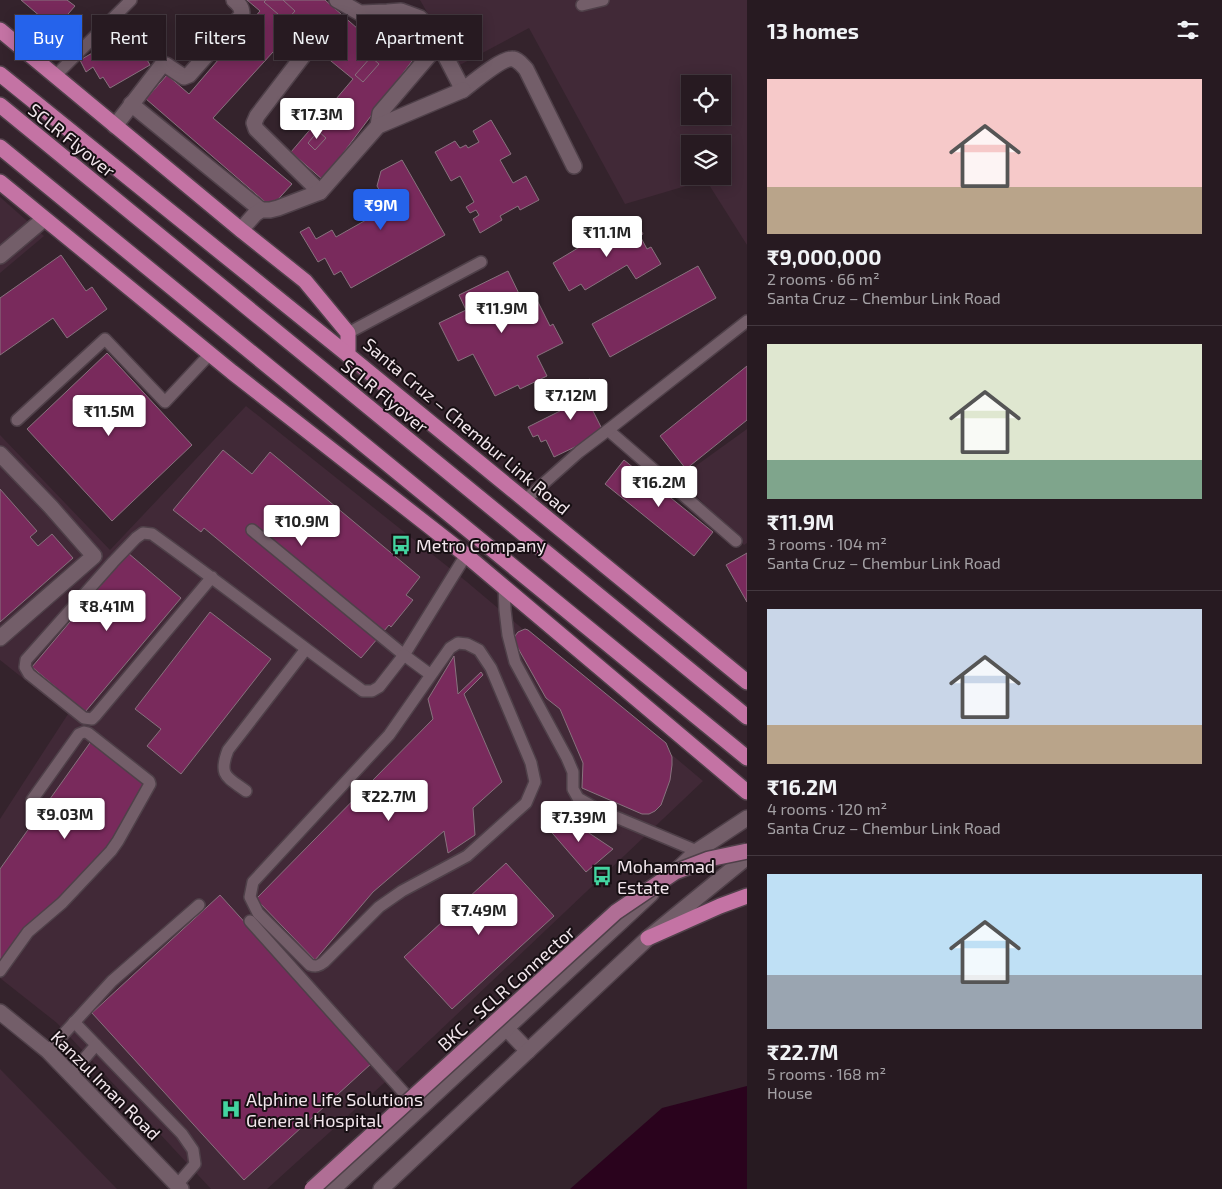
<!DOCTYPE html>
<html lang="en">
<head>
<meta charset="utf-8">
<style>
  body { margin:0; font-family:"Exo 2",sans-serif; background:#33272e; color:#f1f3f6; height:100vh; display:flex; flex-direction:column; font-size:19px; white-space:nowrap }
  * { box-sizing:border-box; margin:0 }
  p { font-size:16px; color:#a4a1a5 }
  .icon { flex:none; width:28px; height:28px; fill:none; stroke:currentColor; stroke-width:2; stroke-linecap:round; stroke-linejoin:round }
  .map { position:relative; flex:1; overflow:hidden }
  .drawer { display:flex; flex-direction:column; background:#271a21; width:475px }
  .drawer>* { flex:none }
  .hud { position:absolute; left:15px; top:15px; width:475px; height:45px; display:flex; gap:10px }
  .tools { position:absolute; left:681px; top:75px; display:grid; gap:10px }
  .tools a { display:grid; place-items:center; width:50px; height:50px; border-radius:0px; background:#271a21; box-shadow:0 2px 12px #0003,0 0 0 1px #43383f; font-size:25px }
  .price { position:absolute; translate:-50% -42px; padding:0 11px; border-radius:5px; background:#fff; color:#222; font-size:16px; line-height:32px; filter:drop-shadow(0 1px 2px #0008) }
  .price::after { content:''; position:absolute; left:50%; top:30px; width:15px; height:11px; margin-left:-8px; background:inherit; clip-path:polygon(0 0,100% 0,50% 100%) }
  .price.current { background:#2563eb; color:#fff }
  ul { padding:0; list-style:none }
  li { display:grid; align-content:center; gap:10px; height:265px; padding:0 20px }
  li+li { border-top:1px solid #43383f }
  li span { display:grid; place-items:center; height:155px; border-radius:0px; color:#555 }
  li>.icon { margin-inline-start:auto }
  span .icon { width:90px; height:90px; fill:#fffc; stroke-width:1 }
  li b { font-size:21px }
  h2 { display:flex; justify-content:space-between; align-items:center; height:60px; padding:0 20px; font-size:21px }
  .pill { padding:0 18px; border-radius:0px; background:#271a21; box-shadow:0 2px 12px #0003,0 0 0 1px #43383f; font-size:18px; line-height:45px }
  .pill.current { background:#2563eb; color:#fff }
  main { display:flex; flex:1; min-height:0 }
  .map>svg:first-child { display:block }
</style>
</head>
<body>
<main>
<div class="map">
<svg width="747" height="1189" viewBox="0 0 747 1189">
  <rect width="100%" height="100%" fill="#34232c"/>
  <g fill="#412937" fill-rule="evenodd">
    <path d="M420 0H747V245L706 180 625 204 529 28 458 66ZM690 84H722V116H690ZM690 144H722V176H690Z"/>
    <path d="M0 197 44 236 0 273Z"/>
    <path d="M246 406 467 582 703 781 394 1074 267 1189H211L57 1023 0 978V819L68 714 0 660V435L110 550Z"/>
    <path d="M747 429V543L744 545 679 478Z"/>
    <path d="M0 1069 117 1189H0Z"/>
  </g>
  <path fill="#2a031d" d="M747 1086V1189H570L662 1108Z"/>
  <g fill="#792a5c" stroke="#88727e">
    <path d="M21 0H67L75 6 55 29Z"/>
    <path d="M247 0H325L374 43 391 23 421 49 323 180 291 152 353 79 293 30 213 118 292 184 271 207 146 99 167 75 189 94 260 11Z"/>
    <path d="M266 0H283L295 11 286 21 264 2Z"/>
    <path d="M131 31 150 65 110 88 103 77 100 79 93 67 86 72 80 60Z"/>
    <path d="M371 57 379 64 363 82 355 75Z"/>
    <path d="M491 120 511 154 500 160 513 183 526 176 539 200 520 210 518 206 500 216 502 220 480 233 473 219 479 215 476 210 470 213 466 207 474 202 460 176 451 181 435 152 455 141 460 148 466 145 468 148 479 142 473 131Z"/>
    <path d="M318 131 326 138 315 150 308 143Z"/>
    <path d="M402 160 445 235 351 288 341 271 334 275 325 258 318 262 300 232 309 227 316 239 332 230 336 237 389 207 377 186 381 171Z"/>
    <path d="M634 218 643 234 640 236 647 249 651 247 661 264 636 279 627 265 585 290 581 284 569 291 553 263 583 245 585 247 590 244 588 242 611 228 615 235 626 229 623 224Z"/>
    <path d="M61 255 86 291 92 287 107 309 67 338 53 318 0 355V298Z"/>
    <path d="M698 266 716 298 610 357 592 324Z"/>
    <path d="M508 271 524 304 536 298 550 326 553 324 563 343 537 356 547 376 520 389 518 385 495 396 473 354 458 361 439 323 466 310 459 295Z"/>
    <path d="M107 353 192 445 112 521 27 429Z"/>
    <path d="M747 366V420L686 469 660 436Z"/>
    <path d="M590 379 601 402 591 407 604 433 554 457 546 440 541 442 538 435 533 437 528 427 560 411 557 404 571 396 568 390Z"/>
    <path d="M223 450 252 474 270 452 420 577 406 595 413 600 391 627 389 625 361 658 204 528 201 532 173 510Z"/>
    <path d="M624 460 713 532 694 556 605 484Z"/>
    <path d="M0 489 37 531 30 537 38 546 52 534 73 558 0 622Z"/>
    <path d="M128 553 181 598 85 712 32 667Z"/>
    <path d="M747 553V602L726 565Z"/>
    <path d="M210 612 271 659 181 774 147 746 161 729 135 709Z"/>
    <path d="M525 629 528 630 666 743 672 757V765L670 780 661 805 655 811 649 814H642L582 788 583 763 560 709 546 698 514 641 515 636 518 632Z"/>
    <path d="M454 656 458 694 481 672 483 675 464 694 502 782 473 808 475 835 448 853 444 831 373 892 315 960 256 899 433 719 428 699Z"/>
    <path d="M92 740 148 783 111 842 0 963V869Z"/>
    <path d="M562 815 613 849 586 872 547 827Z"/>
    <path d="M506 863 554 916 452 1009 404 957Z"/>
    <path d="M220 895 372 1063 244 1180 92 1013Z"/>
  </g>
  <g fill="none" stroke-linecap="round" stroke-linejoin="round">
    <defs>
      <g id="service">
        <path d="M582 5 603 0"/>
        <path d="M55 76 131 0"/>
        <path d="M348 333 481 262"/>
        <path d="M17 420 105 339 165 402 210 354"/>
        <path d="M608 430 736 541"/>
        <path d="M525 500 579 452 608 430 747 321"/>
        <path d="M252 530 404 655 466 555"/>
        <path d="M212 577 96 715 92 719 84 718 29 674 25 667 26 660 113 562 136 538 143 533 152 534C223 585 292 639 363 691H372L379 687 404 655 431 675 389 735 253 882 250 897 258 913 310 965C316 967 319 966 324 962L379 907 402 891 467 856 526 803 535 782 531 763 491 668 479 650 467 644 458 643 450 648 431 675"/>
        <path d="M504 586 505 610 508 635 515 662 567 758 573 772V789L578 798 599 810 697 851"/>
        <path d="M246 791C227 777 218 776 228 750L306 649"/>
        <path d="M250 921 414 1104"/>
        <path d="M0 971 28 932 62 903 111 851 118 841 150 784 149 781 88 733 84 732 79 734 32 800"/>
        <path d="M74 1022 182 1134 193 1150 195 1164 177 1185"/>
        <path d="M48 1051 112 981 199 905"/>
        <path d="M71 1074 96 1045"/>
      </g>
      <g id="minor">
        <path d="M337 0 360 13 387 12 401 11 420 18 433 32 463 90C472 83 503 57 513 59 519 60 522 65 526 69L574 166"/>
        <path d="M306 52 257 116 254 123 256 129 320 192"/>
        <path d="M131 104 261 210"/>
        <path d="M115 126 162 65H166L184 77 189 75 242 15C242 8 240 5 234 0"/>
        <path d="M378 126 380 113 439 44"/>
        <path d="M241 230 255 214 261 210H270L278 208 320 192 378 126 463 90"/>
        <path d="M0 256 44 219"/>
        <path d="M0 454 51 507 94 556 0 638"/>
      </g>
      <path id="tertiary" d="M0 1012 48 1051 181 1189"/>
      <g id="secondary">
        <path d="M675 872 697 851 747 818"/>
        <path d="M506 1028 528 1051"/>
        <path d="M333 1189 651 894"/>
        <path d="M381 1189 648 938 747 857"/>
      </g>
      <g id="trunk">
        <path d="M0 30 241 230 305 281 348 333V355L747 682"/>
        <path d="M0 74 348 355"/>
        <path d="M0 105 747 717"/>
        <path d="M0 147 747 758"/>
        <path d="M0 182 232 372 466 555 747 792"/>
        <path d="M648 938 720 906 747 896"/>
      </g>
    </defs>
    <use href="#service" stroke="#4f4049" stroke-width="14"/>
    <use href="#minor" stroke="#4f4049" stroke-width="18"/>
    <use href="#tertiary" stroke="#4f4049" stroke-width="18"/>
    <use href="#secondary" stroke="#4f4049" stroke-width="18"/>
    <use href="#trunk" stroke="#4f4049" stroke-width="18"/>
    <use href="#service" stroke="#735e69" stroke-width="11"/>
    <use href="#minor" stroke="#735e69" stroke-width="15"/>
    <use href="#tertiary" stroke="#735e69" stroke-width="15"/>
    <use href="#secondary" stroke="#735e69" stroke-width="15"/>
    <use href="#trunk" stroke="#c473a4" stroke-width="15"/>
    <defs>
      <path id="primary-bridge" d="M312 1189 616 912 675 872 709 859 747 851"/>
    </defs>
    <use href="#primary-bridge" stroke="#4f4049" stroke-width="18" stroke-linecap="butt"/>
    <use href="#primary-bridge" stroke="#b06e95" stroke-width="15"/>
  </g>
  <defs>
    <symbol id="bus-bare" viewBox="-9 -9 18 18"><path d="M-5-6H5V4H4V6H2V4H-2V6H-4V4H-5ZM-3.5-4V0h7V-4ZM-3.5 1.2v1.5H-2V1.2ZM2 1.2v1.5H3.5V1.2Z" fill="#43d4a0" stroke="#170f13" stroke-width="2.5" paint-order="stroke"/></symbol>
    <symbol id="hospital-bare" viewBox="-9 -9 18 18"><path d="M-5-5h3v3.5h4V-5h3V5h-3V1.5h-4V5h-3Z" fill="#43d4a0" stroke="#170f13" stroke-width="2.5" paint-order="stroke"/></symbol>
  </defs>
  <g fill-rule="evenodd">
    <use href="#bus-bare" x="387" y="531" width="28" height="28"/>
    <use href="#bus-bare" x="588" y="862" width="28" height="28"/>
    <use href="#hospital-bare" x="217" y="1095" width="28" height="28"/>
  </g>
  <g text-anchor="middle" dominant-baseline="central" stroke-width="4" stroke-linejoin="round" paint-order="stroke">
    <g font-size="18" fill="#f2e6ec" stroke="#170f13">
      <text transform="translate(72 140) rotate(39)">SCLR Flyover</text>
      <text transform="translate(385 396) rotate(39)">SCLR Flyover</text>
      <text transform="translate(467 426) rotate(40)">Santa Cruz – Chembur Link Road</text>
      <text transform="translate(506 988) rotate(-42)">BKC - SCLR Connector</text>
      <text transform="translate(106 1085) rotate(45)">Kanzul Iman Road</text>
    </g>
    <g font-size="18" fill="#f2e6ec" stroke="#170f13" text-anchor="start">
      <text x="416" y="545">Metro Company</text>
      <text x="617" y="866">Mohammad<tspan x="617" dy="21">Estate</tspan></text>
      <text x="246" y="1099">Alphine Life Solutions<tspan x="246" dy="21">General Hospital</tspan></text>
    </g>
  </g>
</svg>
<div class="tools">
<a><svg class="icon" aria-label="locate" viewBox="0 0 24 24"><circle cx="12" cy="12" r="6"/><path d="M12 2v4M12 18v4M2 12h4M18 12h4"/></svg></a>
<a><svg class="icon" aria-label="layers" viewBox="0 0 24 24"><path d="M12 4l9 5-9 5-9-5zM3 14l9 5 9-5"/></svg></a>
</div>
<b class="price" style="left:317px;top:140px">₹17.3M</b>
<b class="price current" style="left:381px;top:231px">₹9M</b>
<b class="price" style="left:607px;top:258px">₹11.1M</b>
<b class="price" style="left:502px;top:334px">₹11.9M</b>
<b class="price" style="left:571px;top:421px">₹7.12M</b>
<b class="price" style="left:109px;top:437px">₹11.5M</b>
<b class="price" style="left:659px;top:508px">₹16.2M</b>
<b class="price" style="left:302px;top:547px">₹10.9M</b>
<b class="price" style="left:107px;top:632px">₹8.41M</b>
<b class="price" style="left:389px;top:822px">₹22.7M</b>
<b class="price" style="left:65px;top:840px">₹9.03M</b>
<b class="price" style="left:579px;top:843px">₹7.39M</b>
<b class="price" style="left:479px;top:936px">₹7.49M</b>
<div class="hud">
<a class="pill current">Buy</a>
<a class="pill">Rent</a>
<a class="pill">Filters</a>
<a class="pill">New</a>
<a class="pill">Apartment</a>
</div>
</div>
<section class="drawer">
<h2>13 homes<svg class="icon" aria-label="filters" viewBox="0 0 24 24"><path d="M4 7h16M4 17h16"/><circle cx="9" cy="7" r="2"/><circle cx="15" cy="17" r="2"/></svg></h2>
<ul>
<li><span style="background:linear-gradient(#f6c9c9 70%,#b9a48a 0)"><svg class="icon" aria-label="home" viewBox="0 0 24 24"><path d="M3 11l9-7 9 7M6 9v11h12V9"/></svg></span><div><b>₹9,000,000</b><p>2 rooms · 66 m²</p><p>Santa Cruz – Chembur Link Road</p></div></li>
<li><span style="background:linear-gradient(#dfe7d0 75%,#7fa58c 0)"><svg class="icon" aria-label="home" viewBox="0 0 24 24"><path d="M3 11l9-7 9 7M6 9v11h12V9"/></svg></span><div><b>₹11.9M</b><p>3 rooms · 104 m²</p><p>Santa Cruz – Chembur Link Road</p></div></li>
<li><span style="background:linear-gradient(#c9d6e8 75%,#b9a48a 0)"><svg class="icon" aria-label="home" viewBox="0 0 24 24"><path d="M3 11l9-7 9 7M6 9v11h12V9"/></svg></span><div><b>₹16.2M</b><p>4 rooms · 120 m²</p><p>Santa Cruz – Chembur Link Road</p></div></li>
<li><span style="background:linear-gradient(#bfe0f5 65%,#9aa5b1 0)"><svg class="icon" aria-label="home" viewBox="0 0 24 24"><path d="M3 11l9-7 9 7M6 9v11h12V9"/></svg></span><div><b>₹22.7M</b><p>5 rooms · 168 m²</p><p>House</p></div></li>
</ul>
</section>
</main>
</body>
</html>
